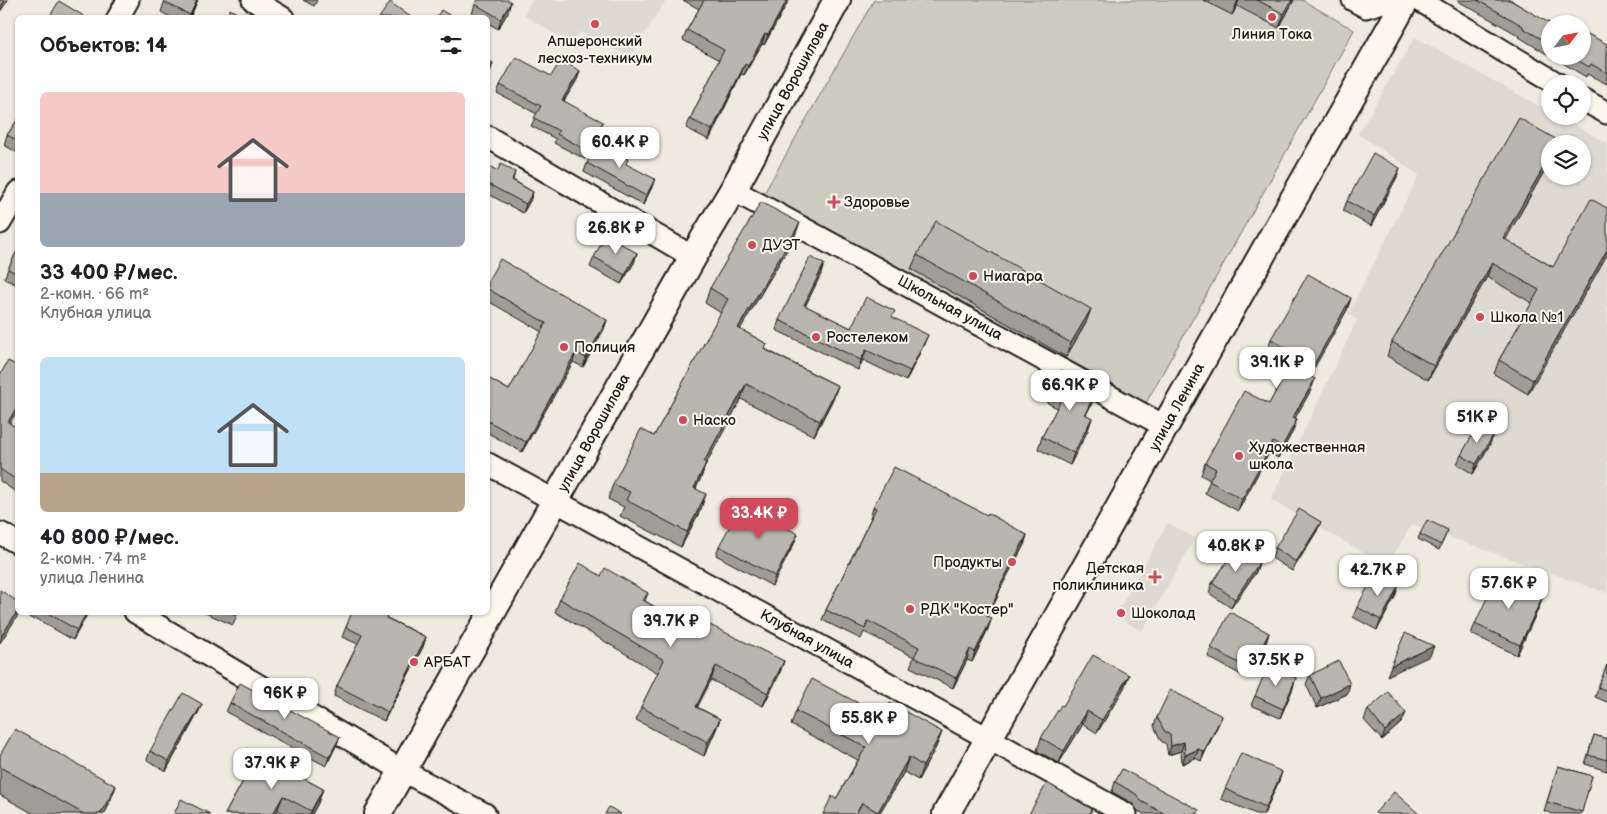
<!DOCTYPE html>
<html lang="ru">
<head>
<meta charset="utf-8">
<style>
  body { margin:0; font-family:"Balsamiq Sans",sans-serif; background:#f6f6f6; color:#202124; height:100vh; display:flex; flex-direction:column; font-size:19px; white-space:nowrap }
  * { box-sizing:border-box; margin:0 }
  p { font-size:16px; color:#757577 }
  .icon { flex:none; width:28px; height:28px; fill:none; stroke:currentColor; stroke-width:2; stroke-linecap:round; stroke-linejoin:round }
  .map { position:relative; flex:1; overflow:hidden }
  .sheet { position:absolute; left:15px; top:15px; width:475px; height:600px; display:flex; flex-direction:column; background:#fff; border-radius:8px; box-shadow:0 1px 4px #0004 }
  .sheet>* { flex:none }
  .needle { width:32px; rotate:58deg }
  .controls { position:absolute; left:1541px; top:15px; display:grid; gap:10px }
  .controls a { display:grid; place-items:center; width:50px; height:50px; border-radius:50%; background:#fff; box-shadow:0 1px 4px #0004; font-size:25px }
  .price { position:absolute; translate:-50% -42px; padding:0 11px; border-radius:10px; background:#fff; color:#222; font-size:16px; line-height:32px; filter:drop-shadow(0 1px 2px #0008) }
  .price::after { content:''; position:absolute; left:50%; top:30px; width:15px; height:11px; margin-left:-8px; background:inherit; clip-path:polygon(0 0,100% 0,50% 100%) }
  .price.on { background:#d1495b; color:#fff }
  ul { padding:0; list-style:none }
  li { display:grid; align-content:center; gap:10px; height:265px; padding:0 25px }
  li span { display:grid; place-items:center; height:155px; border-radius:8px; color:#555 }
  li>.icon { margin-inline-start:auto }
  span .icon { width:90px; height:90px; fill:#fffc; stroke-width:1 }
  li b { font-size:21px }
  h2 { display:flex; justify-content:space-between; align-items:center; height:60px; padding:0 25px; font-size:21px }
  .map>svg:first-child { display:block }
</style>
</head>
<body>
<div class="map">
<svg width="1607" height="814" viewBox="0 0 1607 814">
  <rect width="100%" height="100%" fill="#eeeadf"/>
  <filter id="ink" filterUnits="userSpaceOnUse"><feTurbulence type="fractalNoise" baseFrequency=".02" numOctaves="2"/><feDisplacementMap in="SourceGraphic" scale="10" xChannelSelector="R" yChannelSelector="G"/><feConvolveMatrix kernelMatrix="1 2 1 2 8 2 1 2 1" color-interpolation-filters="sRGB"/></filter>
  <g filter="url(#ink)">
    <g fill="#dedad1" fill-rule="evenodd">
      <path d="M532 0H666L630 57 580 32 571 44 524 15Z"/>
      <path d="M1415 37 1550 112V116H1558L1607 143V593L1412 524 1387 566 1271 500 1357 320 1348 314 1419 175 1358 134ZM1550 144H1582V176H1550Z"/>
      <path d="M1168 523 1195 538 1142 631 1115 616Z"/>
    </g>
    <path fill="#ceccc2" stroke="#75746f" d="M874 0H1302L1354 30 1143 408 763 195Z"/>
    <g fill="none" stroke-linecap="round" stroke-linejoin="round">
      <defs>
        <g id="minor">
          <path d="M253 0 283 18"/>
          <path d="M1353 0 1366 7 1390 0"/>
          <path d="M1419 0 1558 84"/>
          <path d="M118 18 128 0"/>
          <path d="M1582 99 1607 113"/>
          <path d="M488 137 693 257"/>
          <path d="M733 190 1166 427"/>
          <path d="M0 223 18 192"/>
          <path d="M488 464 1126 814"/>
          <path d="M0 533 18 543"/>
          <path d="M135 612 403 771 485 814"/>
        </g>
        <g id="major">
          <path d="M378 814 693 257 733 190 837 0"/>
          <path d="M946 814 1406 0"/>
        </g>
      </defs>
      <use href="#minor" stroke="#1c1c1c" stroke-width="25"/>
      <use href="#major" stroke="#1c1c1c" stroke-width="30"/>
      <use href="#minor" stroke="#fbf7ec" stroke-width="21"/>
      <use href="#major" stroke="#fbf7ec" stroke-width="26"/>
    </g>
    <g fill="#9f9d96" stroke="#1c1c1c">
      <path d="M165 0 196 4 190 18H172L161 12Z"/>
      <path d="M303 0H317L314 6Z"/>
      <path d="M683 0H789L764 45 762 44 744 75 741 74 709 140 686 128 690 119 719 60 683 40 687 30 699 9Z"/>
      <path d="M1203 0H1294L1279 28 1237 6 1232 15Z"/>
      <path d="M1458 0H1512V1L1550 24V56L1519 37 1520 36 1458 1Z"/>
      <path d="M475 4 508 12 498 29 488 23V18H478L472 14Z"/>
      <path d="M1607 44V84L1587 74 1586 77 1551 56H1582Z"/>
      <path d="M580 71 577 80 564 101 600 130 585 159 554 143 556 139 531 126 537 114 497 93 500 85Z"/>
      <path d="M18 119V153L4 145 7 135Z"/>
      <path d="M1550 144V161L1505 240 1553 267 1607 208 1528 394 1494 374 1499 360 1532 303 1487 277 1428 380 1387 356 1392 342Z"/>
      <path d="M587 163 652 187 643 205 584 172Z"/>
      <path d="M488 165 497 171 515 172 513 180 533 192 530 201 523 213 488 194Z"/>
      <path d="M1397 177 1371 226 1343 211 1347 201Z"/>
      <path d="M794 238 740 329 767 344 765 349 838 386 832 401 814 436 741 399 706 463 701 478 696 488 701 509 681 547 620 516 624 507 608 499 613 484 654 436 721 313 705 303 710 288Z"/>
      <path d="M18 249V285L4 279 8 269Z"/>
      <path d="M637 253 634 263 621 284 590 267 594 257Z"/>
      <path d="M917 255 1086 323 1066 357 911 269Z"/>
      <path d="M821 274 805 306 851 328 893 318 924 344 906 381 863 360 858 370 776 330 779 320Z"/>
      <path d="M488 281 607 320 604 329 583 367 573 362 522 452 488 433V378L509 390 542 332 488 301Z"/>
      <path d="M1351 298 1347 310 1309 376 1311 390 1295 418 1293 431 1278 458 1269 453 1238 511 1205 493 1210 480 1201 475 1205 463 1269 404 1291 364 1267 351 1271 339Z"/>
      <path d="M0 375 9 423 18 429V490L16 492 0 481Z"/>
      <path d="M1051 390 1093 401 1086 415 1092 418 1088 430 1070 465 1038 449 1042 437 1057 408 1046 402Z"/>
      <path d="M1490 444 1473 474 1457 464 1461 455Z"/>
      <path d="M873 507 987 515 1027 535 1024 545 1001 587 997 598 988 616V629L972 662 967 660 953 688 910 667 914 657 864 632 861 639 822 620 826 610 871 518H870Z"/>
      <path d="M1448 530 1439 550 1418 539 1420 534Z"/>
      <path d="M1317 531 1292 571 1272 558 1275 548Z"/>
      <path d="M794 544 772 586 716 555 719 546Z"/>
      <path d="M1259 563 1256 572 1231 608 1209 593 1212 583Z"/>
      <path d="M601 576 648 593 645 601 682 623 784 661 779 675 763 706 711 680 697 707 720 719 715 732 704 756 636 720 641 707 658 673 555 612 560 599Z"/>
      <path d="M1398 587 1395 597 1377 630 1353 617 1357 607Z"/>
      <path d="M1540 605 1517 655 1471 634 1475 624Z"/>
      <path d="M20 612H88L73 640 35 618 34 620Z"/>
      <path d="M203 612H238L233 625Z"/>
      <path d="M387 618 426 637 423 647 384 721 334 696 337 686 358 644 342 637 346 627Z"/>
      <path d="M1269 633 1266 643 1247 678 1208 657 1211 648Z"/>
      <path d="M1607 665V702L1595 697Z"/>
      <path d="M1129 675 1124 688 1097 733 1083 724 1059 763 1037 751 1041 738 1063 706Z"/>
      <path d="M1310 675 1347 694 1317 708 1306 684Z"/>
      <path d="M1293 688 1280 718 1251 705 1255 696Z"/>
      <path d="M230 703 340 737 336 746 326 766 226 712Z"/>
      <path d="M202 704 198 713 166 771 147 760 150 751Z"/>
      <path d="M1368 710 1402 722 1382 740 1364 720Z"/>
      <path d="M796 711 883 716 942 732 936 747 918 780 904 772 879 814H823L836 799 858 760 791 725Z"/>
      <path d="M1222 716 1218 725 1201 761 1195 758 1182 764 1181 751 1168 755 1166 744 1161 741 1154 726 1157 717Z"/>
      <path d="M1594 735 1607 739V771L1585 764Z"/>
      <path d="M258 754 323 789 318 803 312 814H286L278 810 276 814H225Z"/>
      <path d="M0 755 116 786 107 809 104 814H34L0 795Z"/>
      <path d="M1558 766 1592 776 1581 814H1553L1544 811Z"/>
      <path d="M1282 772 1264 814H1256L1221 799 1225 789Z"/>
      <path d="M1115 782 1198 814H1144L1138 811 1132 803 1112 792Z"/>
    </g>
    <g fill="#827f7a" stroke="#1c1c1c">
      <path d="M5 0H8L0 12 2 5Z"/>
      <path d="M197 0H198L196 4 190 18H189Z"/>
      <path d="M787 0H789L764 45 768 35Z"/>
      <path d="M1238 0H1239L1237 6 1232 15Z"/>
      <path d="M1292 0H1294L1279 28 1284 14Z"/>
      <path d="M511 2 508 12 498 29 501 19Z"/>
      <path d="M765 34 762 44 744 75 748 66Z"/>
      <path d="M493 63 490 73 488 77V73Z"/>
      <path d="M745 64 741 74 709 140 712 130Z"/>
      <path d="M580 71 577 80 559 108 562 100Z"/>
      <path d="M603 122 600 130 585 159 588 151Z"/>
      <path d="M1550 156V161L1498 253 1503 238Z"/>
      <path d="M1400 168 1397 177 1371 226 1374 216Z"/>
      <path d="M655 179 652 187 643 205 646 196Z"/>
      <path d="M533 192 530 201 523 213 526 204Z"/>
      <path d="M800 223 794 238 732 343 738 328Z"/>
      <path d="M1607 250V255L1528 394 1533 380Z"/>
      <path d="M637 253 634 263 621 284 625 275Z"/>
      <path d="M1492 263 1487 277 1428 380 1434 366Z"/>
      <path d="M824 264 821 274 801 315 804 305Z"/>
      <path d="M1351 298 1347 310 1304 386 1308 375Z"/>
      <path d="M1091 309 1086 323 1066 357 1071 343Z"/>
      <path d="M607 320 604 329 583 367 586 358Z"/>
      <path d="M928 335 924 344 906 381 910 371Z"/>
      <path d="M866 350 863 360 858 370 861 360Z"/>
      <path d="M576 352 573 362 522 452 526 442Z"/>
      <path d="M1315 379 1311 390 1289 429 1293 417Z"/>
      <path d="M746 384 741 399 699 477 704 462Z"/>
      <path d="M838 386 832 401 814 436 820 421Z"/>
      <path d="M1097 389 1093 401 1080 426 1085 414Z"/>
      <path d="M18 405V409L5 432 8 422Z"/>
      <path d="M1092 418 1088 430 1070 465 1074 453Z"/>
      <path d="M1297 419 1293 431 1278 458 1282 447Z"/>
      <path d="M1494 434 1490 444 1473 474 1476 464Z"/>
      <path d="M1273 442 1269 453 1238 511 1242 499Z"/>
      <path d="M706 463 701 478 688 503 694 488Z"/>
      <path d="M706 494 701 509 681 547 687 532Z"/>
      <path d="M1321 522 1317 531 1292 571 1296 562Z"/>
      <path d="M798 534 794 544 772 586 775 576Z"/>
      <path d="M1027 535 1024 545 996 597 1000 586Z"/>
      <path d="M1259 563 1256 572 1231 608 1235 599Z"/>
      <path d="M1001 587 997 598 983 626 987 616Z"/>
      <path d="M1398 587 1395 597 1377 630 1381 620Z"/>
      <path d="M1543 596 1540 605 1517 655 1520 645Z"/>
      <path d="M18 610V612L17 617 0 643 1 637Z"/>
      <path d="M87 612H88L87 615 73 640 77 630Z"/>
      <path d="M992 618 988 629 972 662 975 652Z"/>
      <path d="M1269 633 1266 643 1247 678 1250 669Z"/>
      <path d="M426 637 423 647 384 721 388 712Z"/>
      <path d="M1434 646 1430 656 1387 676 1391 666Z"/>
      <path d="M970 649 967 660 953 688 956 678Z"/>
      <path d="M784 661 779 675 763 706 768 693Z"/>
      <path d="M716 666 711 680 691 720 696 707Z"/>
      <path d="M1129 675 1124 688 1097 733 1102 720Z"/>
      <path d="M1296 678 1293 688 1280 718 1283 709Z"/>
      <path d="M1350 684 1347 694 1317 708 1321 698Z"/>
      <path d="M202 704 198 713 166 771 169 761Z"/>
      <path d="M1087 711 1083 724 1059 763 1064 751Z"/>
      <path d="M1406 713 1402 722 1382 740 1385 731Z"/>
      <path d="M1222 716 1218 725 1201 761 1204 752Z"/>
      <path d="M720 719 715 732 704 756 708 742Z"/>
      <path d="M942 732 936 747 918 780 923 766Z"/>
      <path d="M340 737 336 746 326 766 329 757Z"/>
      <path d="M1184 742 1181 751 1168 755 1171 746Z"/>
      <path d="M1199 749 1195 758 1182 764 1185 755Z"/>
      <path d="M909 757 904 772 879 814H877Z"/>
      <path d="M1282 772 1279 781 1264 814 1266 807Z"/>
      <path d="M116 786 107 809 104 814H100Z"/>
      <path d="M323 789 318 803 312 814H310Z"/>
      <path d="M283 796 276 814H273Z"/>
    </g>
    <g fill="#b9b6af" stroke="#1c1c1c">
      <path d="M0 0H5L2 5 0 4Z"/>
      <path d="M165 0H197L190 15 164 2Z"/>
      <path d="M478 0H508L511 2 501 19 475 4Z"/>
      <path d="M704 0H787L768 35 765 34 748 66 745 64 712 130 690 119 724 50 687 30Z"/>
      <path d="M1257 0H1292L1284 14Z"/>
      <path d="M1477 0H1510L1551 24H1550V44L1523 28V26Z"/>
      <path d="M59 1 87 18H54L50 16Z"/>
      <path d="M390 2 412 18H379Z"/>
      <path d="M230 9 245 18H226Z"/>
      <path d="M441 10 454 18H436Z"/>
      <path d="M1582 31 1607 44V73L1591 64 1589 67 1571 56H1582Z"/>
      <path d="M516 57 551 76 561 60 580 71 562 100 603 122 588 151 557 134 559 131 534 118 541 106 500 85Z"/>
      <path d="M488 60 493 63 488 73Z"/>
      <path d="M1519 118 1559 141 1557 144H1550V156L1503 238 1553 267 1591 199 1607 208V250L1533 380 1499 360 1539 290 1492 263 1434 366 1392 342Z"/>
      <path d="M18 119V141L7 135Z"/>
      <path d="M599 142 628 159 626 164 655 179 646 196 587 163Z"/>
      <path d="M1373 153 1400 168 1374 216 1347 201Z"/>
      <path d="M501 164 515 172 512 180 533 192 526 204 488 184V165L497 171Z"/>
      <path d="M761 202 800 223 738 328 767 344 764 349 838 386 820 421 746 384 704 462 706 463 694 488 706 494 687 532 626 500 630 492 613 484 641 429 654 436 728 299 710 288Z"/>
      <path d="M936 221 1091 309 1071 343 917 255Z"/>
      <path d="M606 235 637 253 625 275 594 257Z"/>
      <path d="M18 249V274L8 269Z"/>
      <path d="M810 257 824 264 804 305 851 328 866 297 895 311 892 317 928 335 910 371 866 350 861 360 779 320Z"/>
      <path d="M500 259 607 320 586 358 576 352 526 442 488 421V378L509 390 546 323 488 289V281Z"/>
      <path d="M1308 274 1351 298 1308 375 1315 379 1293 417 1297 419 1282 447 1273 442 1242 499 1209 481 1216 469 1205 463 1244 391 1269 404 1296 354 1271 339Z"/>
      <path d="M8 361 18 366V405L8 422 18 429V481L0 469V375Z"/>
      <path d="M1061 370 1097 389 1085 414 1092 418 1074 453 1042 437 1063 396 1051 390Z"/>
      <path d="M1478 425 1494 434 1476 464 1461 455Z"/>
      <path d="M894 467 987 515 988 513 1027 535 1000 586 1001 587 987 616 992 618 975 652 970 649 956 678 914 657 919 647 868 621 865 629 826 610 876 508 873 507Z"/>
      <path d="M742 504 798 534 775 576 719 546Z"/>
      <path d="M1299 509 1321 522 1296 562 1275 548Z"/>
      <path d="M1427 520 1448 530 1441 545 1420 534Z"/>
      <path d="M1237 547 1259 563 1235 599 1212 583Z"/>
      <path d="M580 563 601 576 605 568 648 593 643 600 682 623 687 614 784 661 768 693 716 666 696 707 720 719 708 742 641 707 664 660 560 599Z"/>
      <path d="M1375 574 1398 587 1381 620 1357 607Z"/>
      <path d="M1498 574 1543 596 1520 645 1475 624Z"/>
      <path d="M0 590 18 602V610L1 637Z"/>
      <path d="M46 612H87L77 630Z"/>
      <path d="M230 612H238L236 615Z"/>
      <path d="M352 612H388L386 618 426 637 388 712 337 686 362 635 346 627Z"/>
      <path d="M1230 612 1269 633 1250 669 1211 648Z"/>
      <path d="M1405 633 1434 646 1391 666Z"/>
      <path d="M1093 655 1129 675 1102 720 1087 711 1064 751 1041 738 1061 705 1063 706Z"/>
      <path d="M1339 661 1350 684 1321 698 1310 675Z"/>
      <path d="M1607 665V691L1598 687Z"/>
      <path d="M1268 666 1296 678 1283 709 1255 696Z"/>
      <path d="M812 679 883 716 890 703 942 732 923 766 909 757 878 812 862 803 856 814H823L832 796 836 799 866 747 796 711Z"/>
      <path d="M240 683 340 737 329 757 230 703Z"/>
      <path d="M1170 690 1222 716 1204 752 1199 749 1185 755 1184 742 1171 746 1170 735 1165 732 1157 717Z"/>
      <path d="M1388 692 1406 713 1385 731 1368 710Z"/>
      <path d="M183 693 202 704 169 761 150 751Z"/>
      <path d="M15 729 116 786 100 814H84L0 767V755Z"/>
      <path d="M1594 735 1607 739V760L1588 755Z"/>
      <path d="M1241 753 1282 772 1266 807 1225 789Z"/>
      <path d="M258 754 323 789 311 811 283 796 273 814H225Z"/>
      <path d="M1558 766 1592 776 1582 812 1547 802Z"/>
      <path d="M1122 769 1199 810 1197 814H1165L1141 801 1136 794 1115 782Z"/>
      <path d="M1047 783 1092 809 1090 814H1029Z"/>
      <path d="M1394 792 1419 814H1377L1375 813Z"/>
      <path d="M181 799 210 814H174Z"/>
      <path d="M609 807 621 814H605Z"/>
    </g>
  </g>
  <g fill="#d1495b" stroke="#fbf7ec" stroke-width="2">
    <circle cx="1272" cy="17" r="5"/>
    <circle cx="595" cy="24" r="5"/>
    <path d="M831.5 194.5h5v5h5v5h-5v5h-5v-5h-5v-5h5z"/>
    <circle cx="752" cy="245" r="5"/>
    <circle cx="973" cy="276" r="5"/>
    <circle cx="1480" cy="317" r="5"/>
    <circle cx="816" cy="337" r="5"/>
    <circle cx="564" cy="347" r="5"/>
    <circle cx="683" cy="420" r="5"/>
    <circle cx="1239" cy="456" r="5"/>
    <circle cx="1012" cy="562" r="5"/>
    <path d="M1152.5 569.5h5v5h5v5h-5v5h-5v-5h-5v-5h5z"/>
    <circle cx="910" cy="609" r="5"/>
    <circle cx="1121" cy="613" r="5"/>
    <circle cx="414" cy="662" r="5"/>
  </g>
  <g text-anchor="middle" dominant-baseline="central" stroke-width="4" stroke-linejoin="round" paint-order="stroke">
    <g font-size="15" fill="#1c1c1c" stroke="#fbf7ec" text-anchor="start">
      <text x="1272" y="34" text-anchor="middle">Линия Тока</text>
      <text x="595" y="41" text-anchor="middle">Апшеронский<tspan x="595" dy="17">лесхоз-техникум</tspan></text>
      <text x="844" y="202">Здоровье</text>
      <text x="762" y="245">ДУЭТ</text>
      <text x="983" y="276">Ниагара</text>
      <text x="1490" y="317">Школа №1</text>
      <text x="826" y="337">Ростелеком</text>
      <text x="574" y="347">Полиция</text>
      <text x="693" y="420">Наско</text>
      <text x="1249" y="447">Художественная<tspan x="1249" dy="17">школа</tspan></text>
      <text x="1002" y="562" text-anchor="end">Продукты</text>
      <text x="1144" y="568" text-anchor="end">Детская<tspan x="1144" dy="17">поликлиника</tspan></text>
      <text x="920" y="609">РДК "Костер"</text>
      <text x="1131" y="613">Шоколад</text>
      <text x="424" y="662">АРБАТ</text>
    </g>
    <g font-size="15" fill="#1c1c1c" stroke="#fbf7ec">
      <text transform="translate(793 81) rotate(-61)">улица Ворошилова</text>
      <text transform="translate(950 308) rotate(29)">Школьная улица</text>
      <text transform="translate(1177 407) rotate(-61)">улица Ленина</text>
      <text transform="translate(594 433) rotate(-61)">улица Ворошилова</text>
      <text transform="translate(807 639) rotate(29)">Клубная улица</text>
    </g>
  </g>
</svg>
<div class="controls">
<a><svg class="needle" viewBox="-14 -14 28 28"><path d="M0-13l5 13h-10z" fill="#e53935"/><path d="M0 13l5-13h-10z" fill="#757577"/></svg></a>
<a><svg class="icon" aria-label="locate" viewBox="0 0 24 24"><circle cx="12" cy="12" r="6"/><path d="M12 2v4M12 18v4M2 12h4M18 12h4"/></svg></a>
<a><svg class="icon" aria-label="layers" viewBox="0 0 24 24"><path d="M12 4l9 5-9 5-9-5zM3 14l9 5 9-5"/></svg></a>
</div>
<b class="price" style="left:620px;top:169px">60.4K ₽</b>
<b class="price" style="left:616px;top:255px">26.8K ₽</b>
<b class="price" style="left:1277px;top:389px">39.1K ₽</b>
<b class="price" style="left:1070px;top:412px">66.9K ₽</b>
<b class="price" style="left:1477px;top:444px">51K ₽</b>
<b class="price on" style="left:759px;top:540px">33.4K ₽</b>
<b class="price" style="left:1236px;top:573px">40.8K ₽</b>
<b class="price" style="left:1378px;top:597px">42.7K ₽</b>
<b class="price" style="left:1509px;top:610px">57.6K ₽</b>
<b class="price" style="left:671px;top:648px">39.7K ₽</b>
<b class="price" style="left:1276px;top:687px">37.5K ₽</b>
<b class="price" style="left:285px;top:720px">96K ₽</b>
<b class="price" style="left:869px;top:745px">55.8K ₽</b>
<b class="price" style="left:272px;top:790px">37.9K ₽</b>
<section class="sheet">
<h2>Объектов: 14<svg class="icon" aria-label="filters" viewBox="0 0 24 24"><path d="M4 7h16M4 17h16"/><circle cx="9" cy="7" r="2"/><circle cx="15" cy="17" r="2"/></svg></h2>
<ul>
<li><span style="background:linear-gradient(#f6c9c9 65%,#9aa5b1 0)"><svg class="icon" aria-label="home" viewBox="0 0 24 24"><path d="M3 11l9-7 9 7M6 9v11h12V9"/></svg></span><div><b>33 400 ₽/мес.</b><p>2-комн. · 66 m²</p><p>Клубная улица</p></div></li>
<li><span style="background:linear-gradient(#bfe0f5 75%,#b9a48a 0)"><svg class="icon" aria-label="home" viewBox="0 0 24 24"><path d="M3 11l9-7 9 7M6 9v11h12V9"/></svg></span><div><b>40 800 ₽/мес.</b><p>2-комн. · 74 m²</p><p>улица Ленина</p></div></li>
</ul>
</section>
</div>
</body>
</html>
